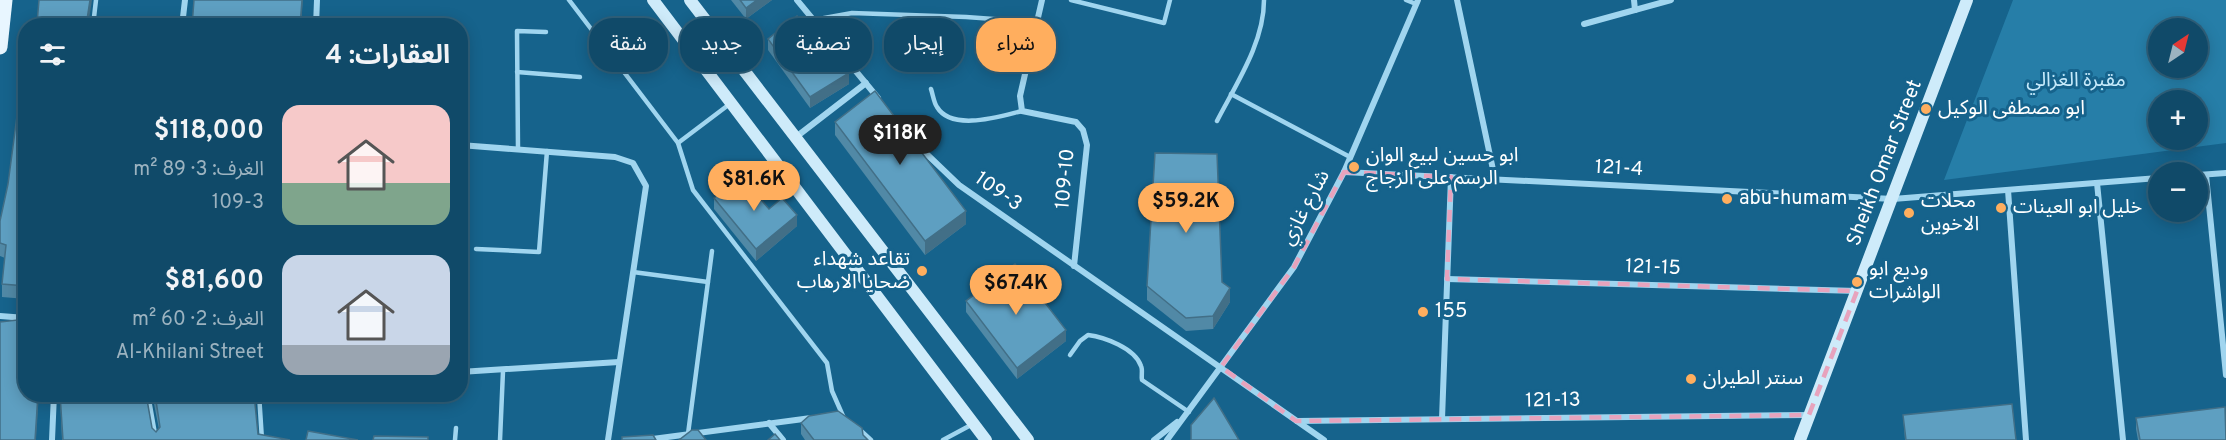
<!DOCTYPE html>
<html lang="ar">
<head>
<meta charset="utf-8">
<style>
  body { margin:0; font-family:Overpass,"Noto Sans Arabic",sans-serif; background:#19516f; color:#f1f3f6; direction:rtl; height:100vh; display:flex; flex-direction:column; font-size:22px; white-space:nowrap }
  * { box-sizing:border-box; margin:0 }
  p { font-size:20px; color:#9cb3c0 }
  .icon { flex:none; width:33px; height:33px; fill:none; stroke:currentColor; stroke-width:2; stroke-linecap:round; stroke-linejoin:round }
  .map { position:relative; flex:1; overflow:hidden; direction:ltr }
  .drawer { position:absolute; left:18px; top:18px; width:450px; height:384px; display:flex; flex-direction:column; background:#104a69; border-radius:24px; box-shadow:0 3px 15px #0003,0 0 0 2px #30627d; direction:rtl }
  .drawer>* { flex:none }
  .hud { position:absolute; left:486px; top:18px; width:570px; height:54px; direction:rtl; display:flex; gap:12px }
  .needle { width:39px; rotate:35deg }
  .controls { position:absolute; left:2148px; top:18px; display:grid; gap:12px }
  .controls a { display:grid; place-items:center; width:60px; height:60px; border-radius:50%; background:#104a69; box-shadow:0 3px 15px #0003,0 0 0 2px #30627d; font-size:30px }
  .price { position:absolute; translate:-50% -51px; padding:0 14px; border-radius:21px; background:#ffae5e; color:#111; font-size:20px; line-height:39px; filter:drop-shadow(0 2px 3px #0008) }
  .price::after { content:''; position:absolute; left:50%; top:36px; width:18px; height:14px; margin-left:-9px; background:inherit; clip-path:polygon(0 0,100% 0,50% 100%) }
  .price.on { background:#222; color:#fff }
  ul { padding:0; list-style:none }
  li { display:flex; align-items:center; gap:18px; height:150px; padding:0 18px }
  li span { display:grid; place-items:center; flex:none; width:168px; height:120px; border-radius:18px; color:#555 }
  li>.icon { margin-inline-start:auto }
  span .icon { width:72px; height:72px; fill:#fffc; stroke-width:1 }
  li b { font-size:26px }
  h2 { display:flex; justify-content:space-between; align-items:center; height:72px; padding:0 18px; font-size:26px }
  .chip { padding:0 21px; border-radius:24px; background:#104a69; box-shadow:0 3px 15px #0003,0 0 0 2px #30627d; font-size:21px; line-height:54px }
  .chip.on { background:#ffae5e; color:#111 }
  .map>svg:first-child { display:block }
</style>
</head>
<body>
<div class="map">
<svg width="2226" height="440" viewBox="0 0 2226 440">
  <rect width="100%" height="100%" fill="#16638c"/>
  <path fill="#267ea8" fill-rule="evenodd" d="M2013 0H2226V143L1944 180ZM2158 28H2198V68H2158ZM2158 100H2198V140H2158Z"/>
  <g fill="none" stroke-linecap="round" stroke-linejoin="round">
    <g stroke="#a0d5ef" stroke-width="4.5">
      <path d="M569 0 678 143 693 190 827 363 832 391 843 416"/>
      <path d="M1071 0 1164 23 1170 0"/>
      <path d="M1406 0 1416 4"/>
      <path d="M813 20 852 13 966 17 1037 22"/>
      <path d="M93 26 96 0"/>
      <path d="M517 72 580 77"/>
      <path d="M931 89C933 95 934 103 937 107 952 132 1001 116 1022 111"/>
      <path d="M1231 94 1350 157"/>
      <path d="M1217 121C1236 84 1264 43 1264 0"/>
      <path d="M678 143 731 103"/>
      <path d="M518 149 517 31 546 32"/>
      <path d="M476 249 539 252 547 151"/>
      <path d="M633 272 708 282"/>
      <path d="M1070 355 1080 341 1088 335C1104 337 1135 348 1141 366 1143 370 1141 376 1142 380L1189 412"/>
      <path d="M148 394 156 440"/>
      <path d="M259 394 262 440"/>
      <path d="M859 429 871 440"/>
      <path d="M688 434 712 251"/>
      <path d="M455 440 456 428"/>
      <path d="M500 440 503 371"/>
      <path d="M943 440 971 425"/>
    </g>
    <g stroke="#a0d5ef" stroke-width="6">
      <path d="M797 0 878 98"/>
      <path d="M1042 0 1020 96 1022 111 1076 122 1083 130 1087 145 1074 266"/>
      <path d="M1457 0 1495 179"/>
      <path d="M1634 0 1635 10"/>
      <path d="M1584 24 1671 0"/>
      <path d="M182 26 185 0"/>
      <path d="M316 26 317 0"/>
      <path d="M796 137 866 83"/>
      <path d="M911 139 959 185 1324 440"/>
      <path d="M460 145 615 157 633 163 646 186 608 440"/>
      <path d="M1344 172 1893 199 2158 178"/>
      <path d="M2198 175 2226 173"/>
      <path d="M2206 175 2226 375"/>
      <path d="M2097 183 2123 440"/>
      <path d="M2008 190 2026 440"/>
      <path d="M1447 279 1857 291"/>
      <path d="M0 316 26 318"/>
      <path d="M460 372 619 362"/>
      <path d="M1442 419 1451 177"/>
      <path d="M1297 421 1809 415"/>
      <path d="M769 423 783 440"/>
      <path d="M52 440 54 394"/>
      <path d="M645 440 811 418"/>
      <path d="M1154 440 1177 422"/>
      <path d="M1167 440 1294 267 1344 172 1418 0"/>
    </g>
    <g stroke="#ceebfa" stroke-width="12">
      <path d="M653 0 986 440"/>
      <path d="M690 0 1028 440"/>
      <path d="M1800 440 1967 0"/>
    </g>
    <path stroke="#e8f6ff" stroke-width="15" d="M0 47 5 0"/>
  </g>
  <g fill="#5189a6">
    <path d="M731 0H772L746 19Z"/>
    <path d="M768 39 849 84 810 108 768 50Z"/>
    <path d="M26 48V299L2 297V284L5 258 0 256V221L8 184Z"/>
    <path d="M835 122 966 224 925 255 835 135Z"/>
    <path d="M714 198 769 209 797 226 756 261 714 209Z"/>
    <path d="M1222 282 1230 302 1213 329 1186 331 1147 300V286Z"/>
    <path d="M966 301 1066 341 1017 379 966 312Z"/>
    <path d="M60 394H146L152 428 156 432 159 429 152 394H254L258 434 290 440H62Z"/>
    <path d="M1903 415 2016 440H1905Z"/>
    <path d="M2136 418 2226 440H2138L2136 429Z"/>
    <path d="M801 423 863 435 868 440H805L801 434Z"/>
  </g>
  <g fill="#426f87">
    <path d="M90 0H92L88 26H86Z"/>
    <path d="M302 0H303L301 26H300Z"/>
    <path d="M757 0H772L746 19V8Z"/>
    <path d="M849 73V84L810 108V97Z"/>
    <path d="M966 211V224L925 255V241Z"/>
    <path d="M797 215V226L756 261V249Z"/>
    <path d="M1230 288V302L1213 329V316Z"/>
    <path d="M1066 330V341L1017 379V368Z"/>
    <path d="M38 394H39L36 440H35Z"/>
  </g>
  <g fill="#5e9fc1" stroke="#426f87" stroke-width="1.5">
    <path d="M39 0H90L86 26H28L29 23 37 24Z"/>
    <path d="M194 0H302L300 26H192Z"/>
    <path d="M740 0H757L746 8Z"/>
    <path d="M797 16 826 53 832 49 849 73 810 97 768 39Z"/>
    <path d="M26 48V286L2 284 6 245 0 243V221L8 184Z"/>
    <path d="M875 91 966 211 925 241 835 122Z"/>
    <path d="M1155 153 1217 154 1222 282 1230 288 1213 316 1186 318 1147 286Z"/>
    <path d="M741 176 769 209 782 198 797 215 756 249 714 198Z"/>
    <path d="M1015 264 1066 330 1017 368 966 301Z"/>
    <path d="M26 319V394H38L35 440H0V322Z"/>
    <path d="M60 394H146L152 428 156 432 160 427 155 394H254L258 434 290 440H63Z"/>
    <path d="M1214 398 1239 440H1191V425Z"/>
    <path d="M2012 404 2016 440H1906L1903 415Z"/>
    <path d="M2225 407 2226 440H2140L2136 418Z"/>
    <path d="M838 411 862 428 863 435 868 440H814L801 423 809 416Z"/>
    <path d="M692 430H698L706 440H679Z"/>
    <path d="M308 431 358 440H306Z"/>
    <path d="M775 434 780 440H768Z"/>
    <path d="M653 435 656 440H622V437Z"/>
    <path d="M374 436 428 437V440H373Z"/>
  </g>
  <path fill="none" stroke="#e7a3bd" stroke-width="4.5" stroke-dasharray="12 8" stroke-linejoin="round" d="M1344 172 1451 177 1447 279 1857 291 1809 415 1296 421 1221 367 1294 267Z"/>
  <g fill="#ffae5e" stroke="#16638c" stroke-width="2">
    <circle cx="1926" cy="109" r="6"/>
    <circle cx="1354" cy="167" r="6"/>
    <circle cx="1727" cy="199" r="6"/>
    <circle cx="2001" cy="208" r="6"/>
    <circle cx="1909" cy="213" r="6"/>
    <circle cx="922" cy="271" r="6"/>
    <circle cx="1857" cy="282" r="6"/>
    <circle cx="1423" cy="312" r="6"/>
    <circle cx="1691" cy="379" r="6"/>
  </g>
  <g text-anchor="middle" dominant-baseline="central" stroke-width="6" stroke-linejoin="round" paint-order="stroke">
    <g font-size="20" fill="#c6eafb" stroke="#16638c">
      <text x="2076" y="81">مقبرة الغزالي</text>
    </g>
    <g font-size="20" fill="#fff" stroke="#16638c" text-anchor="start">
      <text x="1938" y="109">ابو مصطفى الوكيل</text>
      <text x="1366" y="156">ابو حسين لبيع الوان<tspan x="1366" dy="23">الرسم على الزجاج</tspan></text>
      <text x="1739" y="199">abu-humam</text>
      <text x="1921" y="202">محلات<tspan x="1921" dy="23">الاخوين</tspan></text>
      <text x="2013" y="208">خليل ابو العينات</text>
      <text x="910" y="260" text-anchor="end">تقاعد شهداء<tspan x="910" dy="23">ضحايا الارهاب</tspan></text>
      <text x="1869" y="270">وديع ابو<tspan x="1869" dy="23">الواشرات</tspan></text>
      <text x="1435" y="312">155</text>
      <text x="1703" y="379">سنتر الطيران</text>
    </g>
    <g font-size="20" fill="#fff" stroke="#16638c">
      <text transform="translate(1885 163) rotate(-69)">Sheikh Omar Street</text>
      <text transform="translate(1619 169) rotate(3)">121-4</text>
      <text transform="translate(1066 179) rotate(-85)">109-10</text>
      <text transform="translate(998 192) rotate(35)">109-3</text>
      <text transform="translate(1306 208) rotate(-62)">شارع غازي</text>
      <text transform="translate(1653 268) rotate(2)">121-15</text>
      <text transform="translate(1553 401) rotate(-1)">121-13</text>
    </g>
  </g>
</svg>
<div class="controls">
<a><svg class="needle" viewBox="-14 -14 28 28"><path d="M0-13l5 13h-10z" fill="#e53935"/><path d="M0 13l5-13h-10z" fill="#9cb3c0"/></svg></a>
<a>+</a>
<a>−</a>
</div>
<b class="price on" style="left:900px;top:166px">$118K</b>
<b class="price" style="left:754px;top:212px">$81.6K</b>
<b class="price" style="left:1186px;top:234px">$59.2K</b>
<b class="price" style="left:1016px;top:316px">$67.4K</b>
<div class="hud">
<a class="chip on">شراء</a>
<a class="chip">إيجار</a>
<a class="chip">تصفية</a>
<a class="chip">جديد</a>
<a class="chip">شقة</a>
</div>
<section class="drawer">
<h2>العقارات: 4<svg class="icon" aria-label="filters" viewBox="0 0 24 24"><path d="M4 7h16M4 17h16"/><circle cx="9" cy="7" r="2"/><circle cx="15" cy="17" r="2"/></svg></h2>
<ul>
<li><span style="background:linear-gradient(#f6c9c9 65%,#7fa58c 0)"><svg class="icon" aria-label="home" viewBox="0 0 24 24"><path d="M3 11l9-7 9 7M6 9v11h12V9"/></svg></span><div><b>$118,000</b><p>الغرف: 3 · 89 m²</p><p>109-3</p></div></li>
<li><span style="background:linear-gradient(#c9d6e8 75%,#9aa5b1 0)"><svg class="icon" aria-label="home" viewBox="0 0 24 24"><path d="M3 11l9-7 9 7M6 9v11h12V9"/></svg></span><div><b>$81,600</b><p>الغرف: 2 · 60 m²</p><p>Al-Khilani Street</p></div></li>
</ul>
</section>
</div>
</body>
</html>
